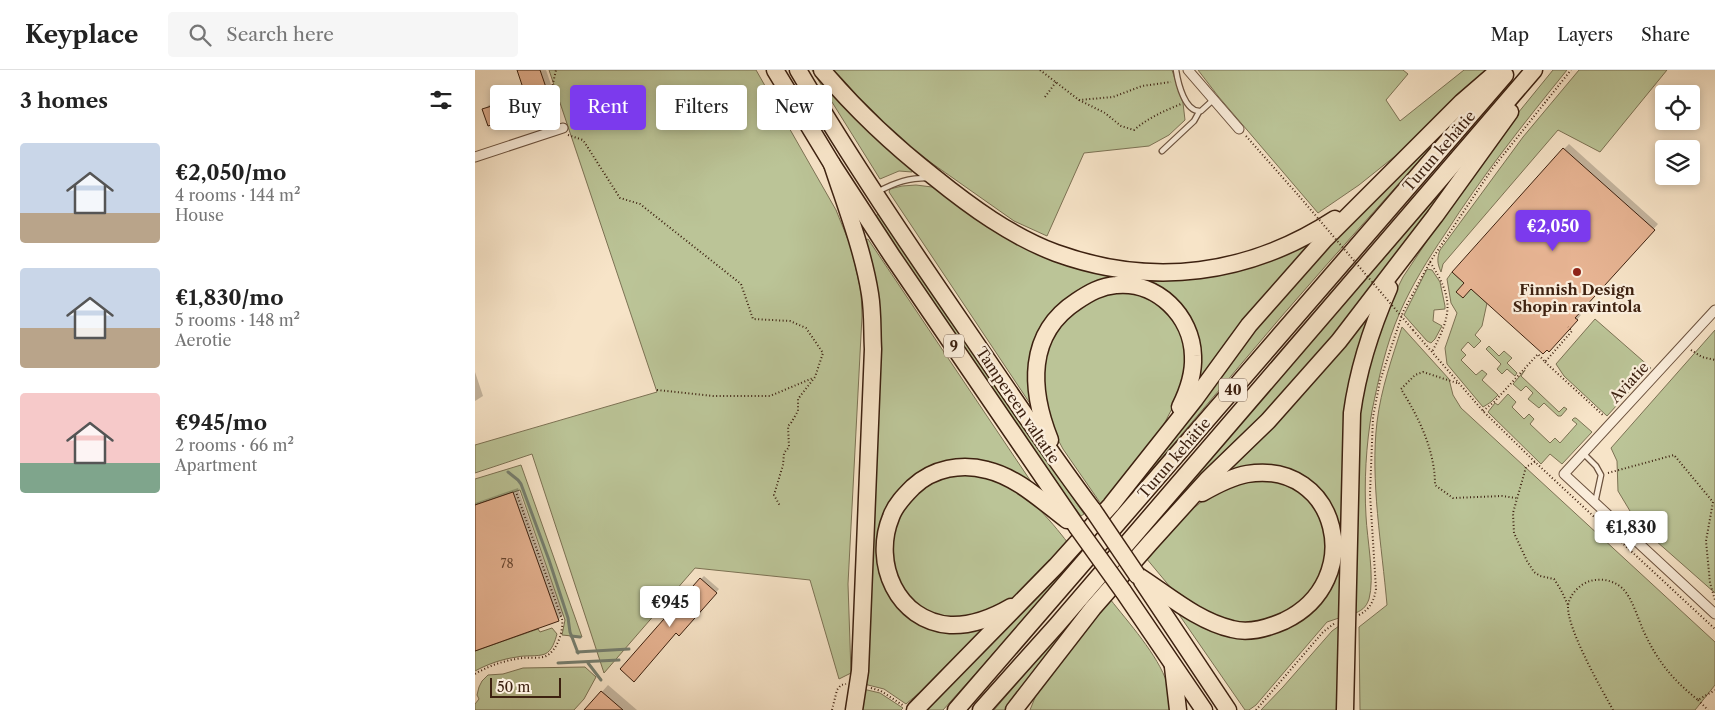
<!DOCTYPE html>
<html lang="en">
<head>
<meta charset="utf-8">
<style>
  body { margin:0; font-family:"Libre Caslon Text",serif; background:#f6f6f6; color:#222; height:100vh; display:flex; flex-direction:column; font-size:19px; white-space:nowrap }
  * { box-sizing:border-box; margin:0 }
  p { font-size:16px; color:#767676 }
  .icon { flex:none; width:28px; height:28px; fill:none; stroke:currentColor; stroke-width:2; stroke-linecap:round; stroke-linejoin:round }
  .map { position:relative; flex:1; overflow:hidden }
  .panel { display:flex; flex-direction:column; background:#fff; width:475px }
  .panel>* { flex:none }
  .guide { position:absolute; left:15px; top:15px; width:475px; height:45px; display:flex; gap:10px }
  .tools { position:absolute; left:1180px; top:15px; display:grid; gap:10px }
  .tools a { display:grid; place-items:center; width:45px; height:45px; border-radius:5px; background:#fff; box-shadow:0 2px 8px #0003; font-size:25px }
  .scale { position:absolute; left:15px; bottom:12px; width:71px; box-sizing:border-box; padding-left:5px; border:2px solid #3d2110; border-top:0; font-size:14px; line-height:18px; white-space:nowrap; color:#3d2110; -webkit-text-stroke:4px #faeddb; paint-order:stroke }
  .price { position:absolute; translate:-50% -42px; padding:0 11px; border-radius:5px; background:#fff; color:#222; font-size:16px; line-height:32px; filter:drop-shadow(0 1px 2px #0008) }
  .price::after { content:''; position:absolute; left:50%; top:30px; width:15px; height:11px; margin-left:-8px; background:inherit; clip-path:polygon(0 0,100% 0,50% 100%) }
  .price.active { background:#7c3aed; color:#fff }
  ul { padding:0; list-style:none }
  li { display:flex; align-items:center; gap:15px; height:125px; padding:0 20px }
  li span { display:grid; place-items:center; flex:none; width:140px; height:100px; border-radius:5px; color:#555 }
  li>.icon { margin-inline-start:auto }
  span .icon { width:60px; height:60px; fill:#fffc; stroke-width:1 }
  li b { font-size:21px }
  h2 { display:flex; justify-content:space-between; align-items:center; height:60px; padding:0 20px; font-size:21px }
  .tag { padding:0 18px; border-radius:5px; background:#fff; box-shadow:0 2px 8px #0003; font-size:18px; line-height:45px }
  .tag.active { background:#7c3aed; color:#fff }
  header { display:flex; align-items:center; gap:30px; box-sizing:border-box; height:70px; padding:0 25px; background:#fff; border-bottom:1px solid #e0e0e0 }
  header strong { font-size:24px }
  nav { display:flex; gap:28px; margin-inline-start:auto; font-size:18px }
  .search { width:350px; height:45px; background:#f6f6f6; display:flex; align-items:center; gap:12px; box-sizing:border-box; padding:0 18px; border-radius:5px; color:#767676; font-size:19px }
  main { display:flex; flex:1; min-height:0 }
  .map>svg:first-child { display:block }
</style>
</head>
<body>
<header>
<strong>Keyplace</strong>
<div class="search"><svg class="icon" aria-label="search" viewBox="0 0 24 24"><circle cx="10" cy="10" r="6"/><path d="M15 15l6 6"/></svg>Search here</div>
<nav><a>Map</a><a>Layers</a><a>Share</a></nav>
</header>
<main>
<section class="panel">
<h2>3 homes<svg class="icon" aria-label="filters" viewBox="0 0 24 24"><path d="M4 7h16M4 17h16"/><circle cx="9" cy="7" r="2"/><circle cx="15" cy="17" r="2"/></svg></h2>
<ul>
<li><span style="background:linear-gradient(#c9d6e8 70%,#b9a48a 0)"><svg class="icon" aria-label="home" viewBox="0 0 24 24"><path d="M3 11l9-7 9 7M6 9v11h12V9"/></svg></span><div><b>€2,050/mo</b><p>4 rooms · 144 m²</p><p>House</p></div></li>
<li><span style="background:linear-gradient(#c9d6e8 60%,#b9a48a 0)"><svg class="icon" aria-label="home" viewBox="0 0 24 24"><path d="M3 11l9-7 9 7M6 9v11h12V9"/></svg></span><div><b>€1,830/mo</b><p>5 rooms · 148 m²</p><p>Aerotie</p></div></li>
<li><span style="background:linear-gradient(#f6c9c9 70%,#7fa58c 0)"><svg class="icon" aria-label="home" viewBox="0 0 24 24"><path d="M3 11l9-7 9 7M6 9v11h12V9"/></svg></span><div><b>€945/mo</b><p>2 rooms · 66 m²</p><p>Apartment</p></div></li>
</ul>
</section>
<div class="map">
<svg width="1240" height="640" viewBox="0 0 1240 640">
  <rect width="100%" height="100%" fill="#f7e4c8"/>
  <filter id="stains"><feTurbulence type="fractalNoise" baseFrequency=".004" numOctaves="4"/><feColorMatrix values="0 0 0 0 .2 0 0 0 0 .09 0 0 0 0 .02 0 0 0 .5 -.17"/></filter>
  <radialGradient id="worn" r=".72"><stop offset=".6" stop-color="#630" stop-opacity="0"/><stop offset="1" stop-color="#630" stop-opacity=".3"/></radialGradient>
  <g fill="#bbc497" stroke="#7c7254">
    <path d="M74 0H281L361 140 376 177 386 221 387 246 373 514 376 603 364 609 335 510 220 498 129 603 57 384 0 403V375L182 322Z"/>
    <path d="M337 0H340L438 99 437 102 424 101 405 109Z"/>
    <path d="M358 0H697L708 33 710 50 694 65 674 76 609 83 572 166 539 151 431 75 401 46Z"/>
    <path d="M723 0H928L933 4 911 30 925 51 989 0H1012L939 71 884 115 843 143 743 26Z"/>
    <path d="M1078 0H1092C1049 53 1007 106 970 164 953 189 937 215 925 242 911 274 904 307 897 341 891 375 889 412 891 446 892 469 900 508 894 529 891 538 886 541 878 544L884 342 890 305 912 239 928 207 974 138 1021 70Z"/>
    <path d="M1104 0H1192L1125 82 1083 60 968 194 966 202C962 193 962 188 965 180L1048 67Z"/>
    <path d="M992 36C931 107 867 176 806 247 694 379 583 512 468 640H447L526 561 814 215Z"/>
    <path d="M1003 79 884 239 532 640H519Z"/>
    <path d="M441 115 457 117 476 127 520 157 674 206 847 164 717 324 722 268 657 210 577 247 560 341 414 122 415 119 427 116Z"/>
    <path d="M405 143 456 222 609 444 606 446 560 385 399 147Z"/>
    <path d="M393 169 561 419 479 390 411 441 423 536 511 557 489 585 431 634 409 619 389 614 393 574 390 170Z"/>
    <path d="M952 199 957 200 965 212 970 236V239L959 240 958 251 967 256 960 269 956 273 952 271 929 245Z"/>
    <path d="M977 202 1012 233 1007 256 1000 265 1006 271 999 278 993 272 986 280 991 285 986 290 1001 305 1007 300 1012 304 1007 310 1023 325 1016 332 1008 337 972 294 970 278 982 243 976 233 972 209Z"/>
    <path d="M640 220 680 228 701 249 712 281 707 319 686 360 626 434 588 379 573 351 567 304 575 272 599 238Z"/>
    <path d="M903 229 892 257 864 548 852 552 781 635 774 640H770L696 533 705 541 800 562 863 494 835 414 747 407 801 354Z"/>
    <path d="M1120 249 1176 298 1132 346 1089 306 1081 294Z"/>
    <path d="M927 257 974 309 978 325 986 338 1240 572V615L1220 640H885L884 557 912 535C907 477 895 410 902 352 906 319 917 288 927 257Z"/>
    <path d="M1240 260V523L1164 456 1143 421 1142 391 1136 378Z"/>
    <path d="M1014 276 1024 286 1029 281 1037 288 1032 293 1042 303 1040 306 1032 299 1027 304 1022 299 1026 294 1011 279Z"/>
    <path d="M1050 300 1046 306 1084 342 1089 337 1092 339 1086 346H1083L1069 333 1064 338 1053 329 1058 323 1051 316 1046 321 1038 314Z"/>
    <path d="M1033 324 1041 332 1037 337 1049 349 1054 344 1059 349 1055 354 1075 373 1080 368 1085 373 1102 354 1097 350 1099 348H1101L1117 362 1087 394 1075 384 1066 394 1013 342 1020 333 1023 335Z"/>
    <path d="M46 395 107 567 87 565 90 550 45 420 0 435V409Z"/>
    <path d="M494 403C502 406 512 407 520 410 550 419 575 450 593 473L540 529 513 543 475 550 446 538 426 518 416 485 420 454 431 432 458 409Z"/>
    <path d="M799 410 825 422 840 437 851 460V496L824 537 781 555 746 551 704 525 696 518 671 488C702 454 721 426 768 412 777 410 789 411 799 410Z"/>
    <path d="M635 529C653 552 683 585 692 613 695 621 695 631 697 640H555L563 620Z"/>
    <path d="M864 556 866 640H786L808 617 857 561Z"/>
    <path d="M77 558 82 564C80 571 77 581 70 584 62 587 50 585 42 587 27 589 13 594 0 601V581L63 559 65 562Z"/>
    <path d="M110 597 121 607 109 629 99 640H0V634L4 629 2 625 4 617 7 611 13 605 28 604 48 598Z"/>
    <path d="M388 619 405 623 428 638 426 640H384Z"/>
  </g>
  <g fill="#0003">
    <path d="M44 0H71L80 26 75 31Z"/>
    <path d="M37 27 42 42 38 47 9 40 14 35Z"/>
    <path d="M1094 74 1183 154 1104 243 1106 245 1079 276 1089 79Z"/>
    <path d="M0 302 8 326 0 331Z"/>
    <path d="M43 418 88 545 83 550 0 580V433Z"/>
    <path d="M229 506 244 519 207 561 201 562 226 509Z"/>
    <path d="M133 615 162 640H111Z"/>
  </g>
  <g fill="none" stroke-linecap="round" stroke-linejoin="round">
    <g stroke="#778071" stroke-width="3">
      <path d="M33 402 43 410 46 414 74 490 93 548 95 562 103 583"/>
      <path d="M96 566 105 567"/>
      <path d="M102 582 154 579"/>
      <path d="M83 593 144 590"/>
      <path d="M113 593 126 610"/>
    </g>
  </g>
  <g fill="#e7b493" stroke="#3d2110">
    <path d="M42 0H65L76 32 55 39Z"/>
    <path d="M33 31 38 48 13 56 7 39Z"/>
    <path d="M1088 78 1180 160 1100 248 1103 250 1074 282 1072 280 1068 284 996 219 988 228 981 222 989 213 977 202Z"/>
    <path d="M38 422 84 551 0 581V435Z"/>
    <path d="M225 508 242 523 204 566 201 563 159 612 145 599Z"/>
    <path d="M126 621 148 640H109Z"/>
  </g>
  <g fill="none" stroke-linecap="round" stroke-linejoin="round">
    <defs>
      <g id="lane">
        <path d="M701 0C703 13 710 43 726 41L738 30"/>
        <path d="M687 81 719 51 724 42"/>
        <path d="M404 121C422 112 433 108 453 108"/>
        <path d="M1108 383 1121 396 1126 405 1120 433"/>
      </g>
      <g id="street">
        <path d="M713 0 764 59"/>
        <path d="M0 87 88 58"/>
        <path d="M1240 240 1089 404 1240 544"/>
      </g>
      <g id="highway">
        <path d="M300 0 357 94 417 186 602 457"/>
        <path d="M323 0C376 90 435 177 494 263 535 323 575 383 618 440"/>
        <path d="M347 0C381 40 418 75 459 107 496 137 536 166 581 183 678 218 774 205 860 149"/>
        <path d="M357 94C371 137 388 180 395 224 398 242 397 261 398 279L385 601 379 640"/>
        <path d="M575 370C555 320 551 264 602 231 614 223 626 216 641 215 682 211 717 246 718 286 719 305 713 321 705 337"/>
        <path d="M662 505C692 524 722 551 757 559 774 564 793 558 809 551 893 511 863 389 772 404 756 407 741 415 727 423"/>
        <path d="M667 511 753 640"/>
        <path d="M648 521 729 640"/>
        <path d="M536 537C517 548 497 556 475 555 422 551 397 493 416 447 420 435 430 425 438 417 458 398 487 393 512 400 542 407 568 432 592 450"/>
        <path d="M698 597 703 640"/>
        <path d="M440 640 581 496 636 435 720 329 774 255 850 169 987 32 1024 0"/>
        <path d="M481 640 1030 5"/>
        <path d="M506 640 582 555 1059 0"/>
        <path d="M539 640 618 538 675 473 732 410 793 351 864 271 960 146 1035 42"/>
        <path d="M870 640 877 343C883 299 896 259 914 218"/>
      </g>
    </defs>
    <use href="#lane" stroke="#6c523e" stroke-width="7"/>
    <use href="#street" stroke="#6c523e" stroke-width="11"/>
    <use href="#highway" stroke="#3d2110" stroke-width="19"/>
    <g stroke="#3d2110" stroke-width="2" stroke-dasharray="1 2.5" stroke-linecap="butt">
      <path d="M565 0 604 30 638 27 667 16 696 12"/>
      <path d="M76 22 81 0"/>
      <path d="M570 27 581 12"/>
      <path d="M604 30 630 43 646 56 659 60C673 48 689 41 706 34"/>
      <path d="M93 65 108 70 145 128 165 134 266 214 278 249 315 251 331 258 348 283 340 307 323 329V341L316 353 313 356 314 377 309 383 308 395 299 425 305 436"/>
      <path d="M771 66 824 126"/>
      <path d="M955 192C979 229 977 244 957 282"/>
      <path d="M938 260 1008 341 1060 392 1240 559"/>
      <path d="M1216 280 1227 287 1240 290"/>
      <path d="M1070 292 1129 346"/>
      <path d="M982 313 948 302 940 305 926 319C944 348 960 380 960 415L978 428 1027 426 1041 428"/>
      <path d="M182 320 238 326H295L338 308"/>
      <path d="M1008 341 1019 332 1063 284 1070 292 1097 261 1093 257"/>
      <path d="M1060 392 1051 397 1038 443 1039 463 1052 491 1059 502 1065 506 1079 509 1086 520 1093 535"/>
      <path d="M1133 403 1199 385 1238 432 1231 471 1235 513 1240 530"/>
      <path d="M884 545C895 539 899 531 901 519L895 424 898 347 905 311 928 242 955 192 1017 99 1096 0"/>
      <path d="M0 604C15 595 31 590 48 588 55 587 64 589 71 586 82 581 89 560 87 549L41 422"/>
      <path d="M396 618 406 621 429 636"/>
      <path d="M1223 630 1233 640"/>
      <path d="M357 640 362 620 366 615 371 614"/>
      <path d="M781 640 848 562 860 553"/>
      <path d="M1138 640C1126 618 1092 559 1093 536 1094 525 1105 514 1115 511 1126 508 1138 510 1147 518 1157 527 1163 549 1169 562 1183 592 1197 609 1223 630L1240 620"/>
    </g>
    <use href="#lane" stroke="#faeddb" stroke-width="4.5"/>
    <use href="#street" stroke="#faeddb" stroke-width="9"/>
    <use href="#highway" stroke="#f7e4c8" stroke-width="16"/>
    <defs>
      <g id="highway-bridge">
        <path d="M618 440 662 505"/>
        <path d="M602 457 648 521"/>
      </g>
    </defs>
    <use href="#highway-bridge" stroke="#3d2110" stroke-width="19" stroke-linecap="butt"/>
    <path stroke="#3d2110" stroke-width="2" stroke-dasharray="1 2.5" stroke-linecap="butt" d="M824 126 938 260"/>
    <use href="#highway-bridge" stroke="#f7e4c8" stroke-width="16"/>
  </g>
  <circle fill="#8f2418" stroke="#faeddb" stroke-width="2" cx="1102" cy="202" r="5"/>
  <g text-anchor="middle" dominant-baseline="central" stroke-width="4.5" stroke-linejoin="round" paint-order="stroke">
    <g font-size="12" fill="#684631">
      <text x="32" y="493">78</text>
    </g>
    <g fill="#faeddb" stroke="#765e4d" stroke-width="1">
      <rect x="469" y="264.5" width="20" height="23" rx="4"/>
      <rect x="744" y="308.5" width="28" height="23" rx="4"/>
    </g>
    <g font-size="14" font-weight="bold" fill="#3d2110">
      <text x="479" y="276">9</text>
      <text x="758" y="320">40</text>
    </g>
    <g font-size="15" fill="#3d2110" stroke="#faeddb">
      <text transform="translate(964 81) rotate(-49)">Turun kehätie</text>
      <text transform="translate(1154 312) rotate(-47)">Aviatie</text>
      <text transform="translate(543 335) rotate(56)">Tampereen valtatie</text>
      <text transform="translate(699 388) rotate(-49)">Turun kehätie</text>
    </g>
    <g font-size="15" font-weight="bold" fill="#3d2110" stroke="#faeddb">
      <text x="1102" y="219">Finnish Design<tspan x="1102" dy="17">Shopin ravintola</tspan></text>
    </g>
  </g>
  <rect width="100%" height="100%" filter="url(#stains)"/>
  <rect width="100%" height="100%" fill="url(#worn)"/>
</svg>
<div class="tools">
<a><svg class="icon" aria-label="locate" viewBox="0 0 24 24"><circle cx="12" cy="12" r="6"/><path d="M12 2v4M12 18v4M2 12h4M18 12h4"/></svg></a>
<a><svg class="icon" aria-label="layers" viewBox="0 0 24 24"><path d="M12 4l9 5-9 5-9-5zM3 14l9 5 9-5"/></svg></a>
</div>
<div class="scale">50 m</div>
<b class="price active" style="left:1078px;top:182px">€2,050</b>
<b class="price" style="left:1156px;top:483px">€1,830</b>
<b class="price" style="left:195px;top:558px">€945</b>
<div class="guide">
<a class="tag">Buy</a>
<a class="tag active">Rent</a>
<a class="tag">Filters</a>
<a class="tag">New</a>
</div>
</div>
</main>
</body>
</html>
